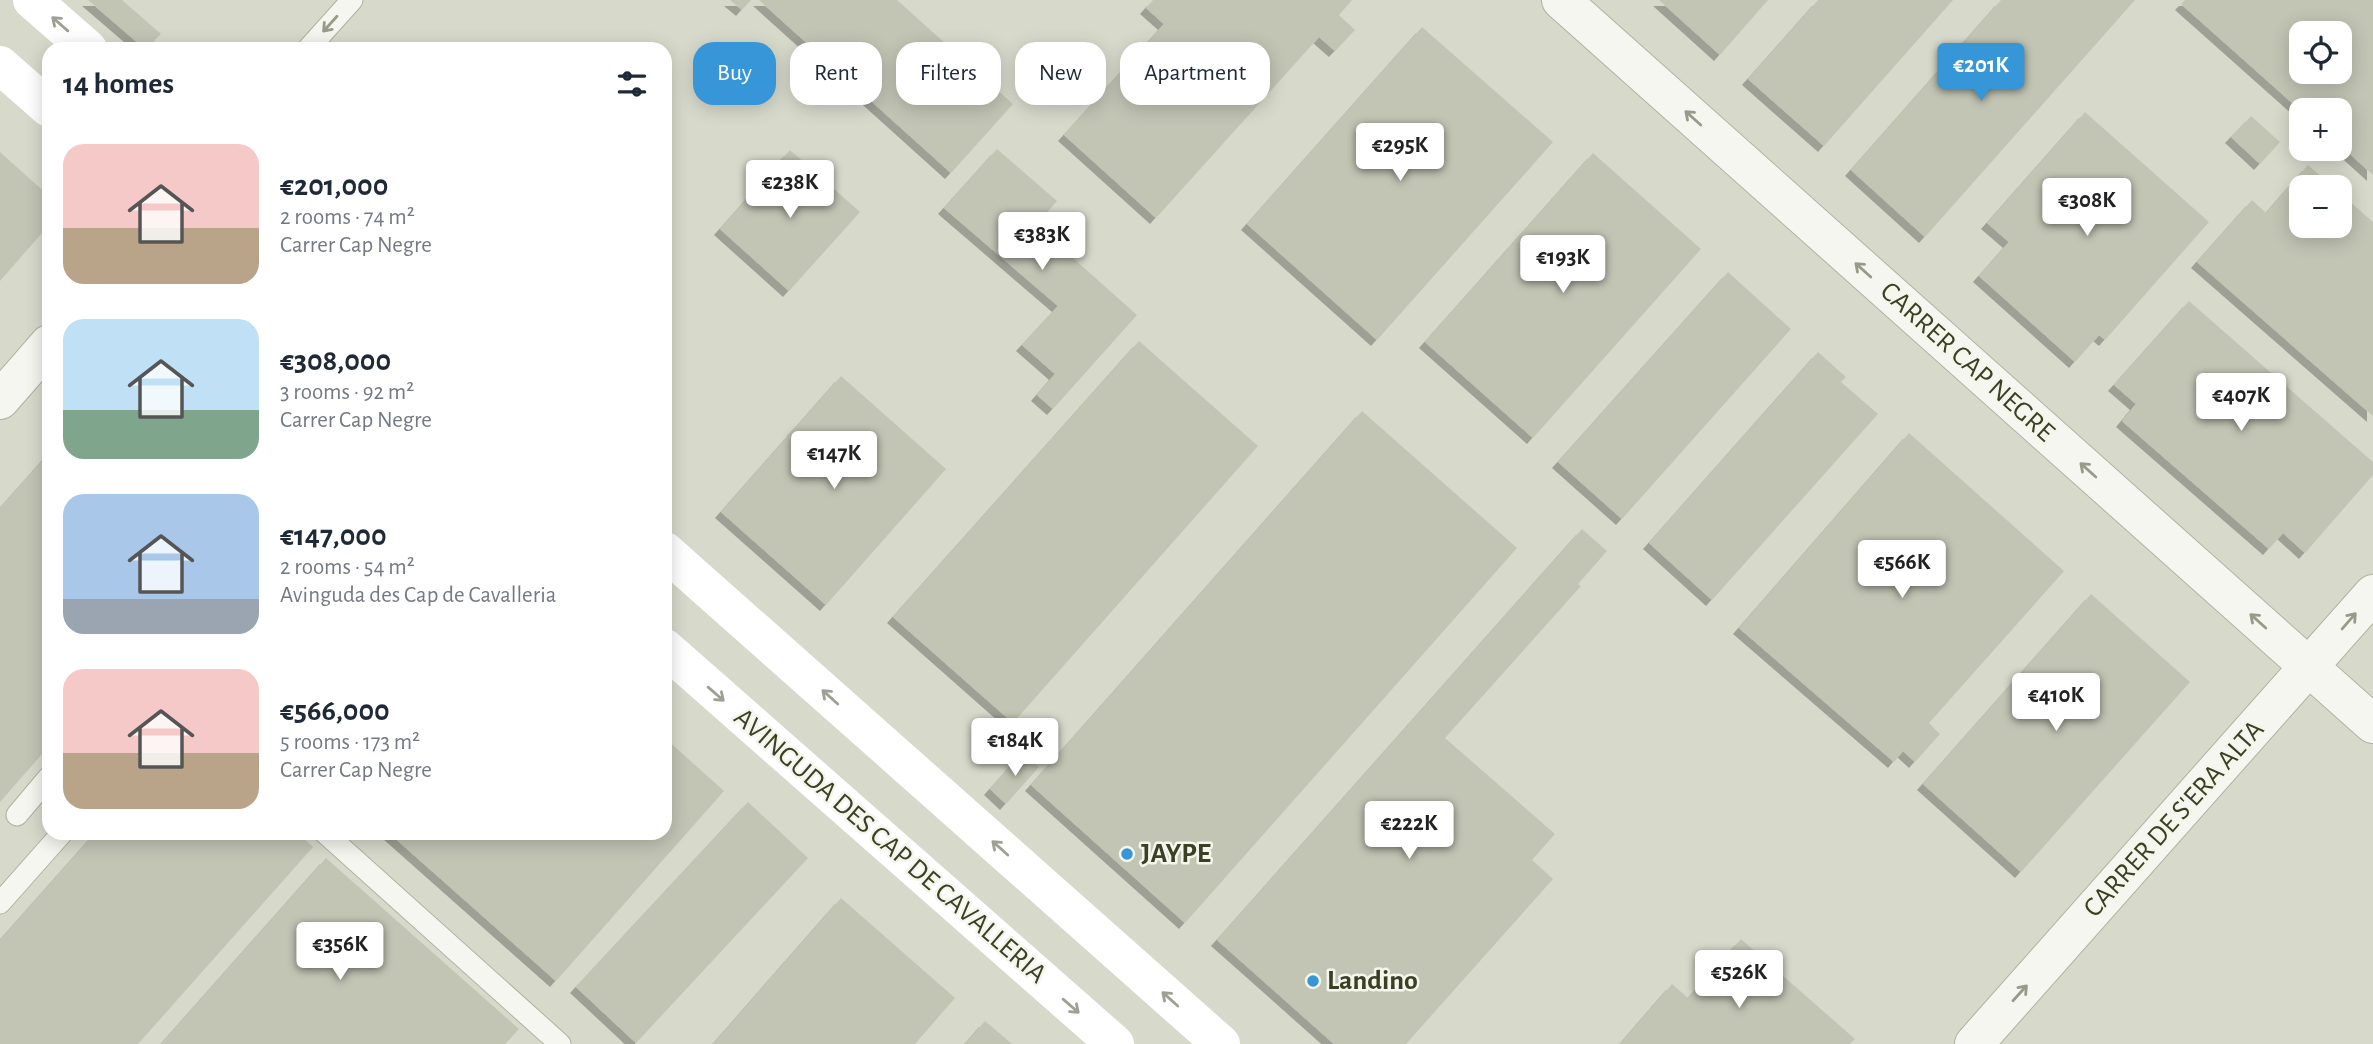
<!DOCTYPE html>
<html lang="en">
<head>
<meta charset="utf-8">
<style>
  body { margin:0; font-family:"Alegreya Sans",sans-serif; background:#f2f2f3; color:#1f2937; height:100vh; display:flex; flex-direction:column; font-size:26px; white-space:nowrap }
  * { box-sizing:border-box; margin:0 }
  p { font-size:23px; color:#747a83 }
  .icon { flex:none; width:38px; height:38px; fill:none; stroke:currentColor; stroke-width:2; stroke-linecap:round; stroke-linejoin:round }
  .map { position:relative; flex:1; overflow:hidden }
  .details { position:absolute; left:42px; top:42px; width:630px; height:798px; display:flex; flex-direction:column; background:#fff; border-radius:21px; box-shadow:0 4px 18px #0003 }
  .details>* { flex:none }
  .guide { position:absolute; left:693px; top:42px; width:665px; height:63px; display:flex; gap:14px }
  .buttons { position:absolute; left:2289px; top:21px; display:grid; gap:14px }
  .buttons a { display:grid; place-items:center; width:63px; height:63px; border-radius:14px; background:#fff; box-shadow:0 4px 18px #0003; font-size:35px }
  .price { position:absolute; translate:-50% -60px; padding:0 16px; border-radius:7px; background:#fff; color:#222; font-size:23px; line-height:46px; filter:drop-shadow(0 2px 4px #0008) }
  .price::after { content:''; position:absolute; left:50%; top:42px; width:21px; height:16px; margin-left:-10px; background:inherit; clip-path:polygon(0 0,100% 0,50% 100%) }
  .price.active { background:#3796d8; color:#fff }
  ul { padding:0; list-style:none }
  li { display:flex; align-items:center; gap:21px; height:175px; padding:0 21px }
  li span { display:grid; place-items:center; flex:none; width:196px; height:140px; border-radius:21px; color:#555 }
  li>.icon { margin-inline-start:auto }
  span .icon { width:84px; height:84px; fill:#fffc; stroke-width:1 }
  li b { font-size:30px }
  h2 { display:flex; justify-content:space-between; align-items:center; height:84px; padding:0 21px; font-size:30px }
  .chip { padding:0 24px; border-radius:21px; background:#fff; box-shadow:0 4px 18px #0003; font-size:24px; line-height:63px }
  .chip.active { background:#3796d8; color:#fff }
  .map>svg:first-child { display:block }
</style>
</head>
<body>
<div class="map">
<svg width="2373" height="1044" viewBox="0 0 2373 1044">
  <defs>
    <filter id="shadow"><feDropShadow dx="-6" dy="6" stdDeviation="0" flood-color="#0004"/></filter>
  </defs>
  <rect width="100%" height="100%" fill="#e6e8dd"/>
  <path fill="#d7dacb" fill-rule="evenodd" d="M0 0H2373V1044H0ZM2301 33H2340V72H2301ZM49 49H665V833H49ZM2301 110H2340V149H2301ZM2301 187H2340V226H2301Z"/>
  <g fill="#c2c5b4" fill-rule="evenodd" filter="url(#shadow)">
    <path d="M88 0H122L161 34 145 49Z"/>
    <path d="M730 0H751L742 10Z"/>
    <path d="M759 0H897L1013 104 951 173Z"/>
    <path d="M1153 0H1352L1339 15 1355 30 1335 51 1319 37 1156 218 1064 135 1164 24 1146 8Z"/>
    <path d="M1659 0H1768L1720 55Z"/>
    <path d="M1818 0H1953L1824 146 1748 79Z"/>
    <path d="M2001 0H2135L1925 237 1851 170Z"/>
    <path d="M2185 0H2373V175L2340 145V110H2300L2181 4ZM2301 33H2340V72H2301Z"/>
    <path d="M1422 27 1553 142 1377 340 1247 224Z"/>
    <path d="M2085 112 2209 222 2105 340 2099 335 2075 362 1979 276 2009 242 1987 223Z"/>
    <path d="M2251 116 2280 142 2260 164 2231 137Z"/>
    <path d="M997 149 1057 201 1036 225 1137 315 1053 409 1037 395 1055 374 1022 345 1058 306 944 208Z"/>
    <path d="M790 150 860 212 789 291 720 229Z"/>
    <path d="M0 152 49 196V225L0 281Z"/>
    <path d="M1593 153 1701 249 1533 438 1425 342Z"/>
    <path d="M2308 165 2333 187H2301V226H2340V193L2373 222V416L2197 262 2252 200 2266 213Z"/>
    <path d="M1728 272 1791 329 1622 519 1558 462Z"/>
    <path d="M2189 301 2373 462V475L2305 553 2283 533 2269 549 2122 421 2136 404 2114 385Z"/>
    <path d="M1139 341 1258 446 1013 723 893 617Z"/>
    <path d="M1818 352 1846 377 1841 382 1878 414 1712 600 1649 543Z"/>
    <path d="M841 376 946 469 826 605 721 512Z"/>
    <path d="M1362 411 1517 548 1185 923 1031 785Z"/>
    <path d="M1909 433 2064 571 1929 723 1940 734 1915 762 1903 751 1894 762 1739 628Z"/>
    <path d="M49 453V746L0 802V508Z"/>
    <path d="M1582 529 1607 551 1578 584 1581 586 1445 738 1555 834 1532 860 1553 879 1406 1044H1334L1217 940Z"/>
    <path d="M2091 594 2190 682 2021 872 1923 784Z"/>
    <path d="M665 738 724 791 556 981 389 833H665Z"/>
    <path d="M1023 752 1039 767 1006 804 990 789Z"/>
    <path d="M748 802 808 858 636 1043 576 987Z"/>
    <path d="M95 833H298L313 847 138 1044H0V940Z"/>
    <path d="M326 858 519 1029 505 1044H161Z"/>
    <path d="M841 898 955 998 915 1044H713Z"/>
    <path d="M1741 939 1855 1039 1850 1044H1620L1672 984 1688 998Z"/>
    <path d="M985 1021 1005 1038 1012 1044H965Z"/>
  </g>
  <g fill="none" stroke-linecap="round" stroke-linejoin="round">
    <defs>
      <g id="lane">
        <path d="M308 49 352 0"/>
        <path d="M17 815 49 777"/>
        <path d="M325 833 560 1044"/>
        <path d="M0 903 62 833"/>
      </g>
      <g id="street">
        <path d="M1561 0 2373 724"/>
        <path d="M0 400 49 344"/>
        <path d="M1974 1044 2373 594"/>
      </g>
    </defs>
    <use href="#lane" stroke="#afb2a2" stroke-width="23"/>
    <use href="#street" stroke="#afb2a2" stroke-width="40"/>
    <use href="#lane" stroke="#f5f6f0" stroke-width="21"/>
    <use href="#street" stroke="#f5f6f0" stroke-width="38"/>
    <g stroke="#fff" stroke-width="38">
      <path d="M32 0 88 49"/>
      <path d="M0 65 49 108"/>
      <path d="M665 551 1221 1044"/>
      <path d="M665 648 1115 1044"/>
    </g>
  </g>
  <defs><path id="oneway-shaft" d="M-6 0H5M1.5-3L5.5 0L1.5 3" fill="none" stroke-width="1.6" stroke-linecap="round" stroke-linejoin="round" transform="scale(1.75)"/></defs>
  <g stroke="#9da092">
    <use href="#oneway-shaft" transform="translate(60 24) rotate(-139)"/>
    <use href="#oneway-shaft" transform="translate(716 694) rotate(41)"/>
    <use href="#oneway-shaft" transform="translate(830 697) rotate(-138)"/>
    <use href="#oneway-shaft" transform="translate(1000 848) rotate(-138)"/>
    <use href="#oneway-shaft" transform="translate(1170 999) rotate(-138)"/>
    <use href="#oneway-shaft" transform="translate(1071 1006) rotate(41)"/>
  </g>
  <g stroke="#989b8a">
    <use href="#oneway-shaft" transform="translate(330 24) rotate(132)"/>
    <use href="#oneway-shaft" transform="translate(1693 118) rotate(-138)"/>
    <use href="#oneway-shaft" transform="translate(1863 270) rotate(-138)"/>
    <use href="#oneway-shaft" transform="translate(2088 470) rotate(-138)"/>
    <use href="#oneway-shaft" transform="translate(2258 621) rotate(-138)"/>
    <use href="#oneway-shaft" transform="translate(2349 621) rotate(-49)"/>
    <use href="#oneway-shaft" transform="translate(2020 993) rotate(-48)"/>
  </g>
  <g fill="#3796d8" stroke="#f4f6ec" stroke-width="2.5">
    <circle cx="1127" cy="854" r="7"/>
    <circle cx="1313" cy="981" r="7"/>
  </g>
  <g text-anchor="middle" dominant-baseline="central" stroke-width="5" stroke-linejoin="round" paint-order="stroke">
    <g font-size="28" fill="#3b4025" stroke="#f4f6ec">
      <text transform="translate(1967 362) rotate(42)">CARRER CAP NEGRE</text>
      <text transform="translate(2174 819) rotate(-48)">CARRER DE S'ERA ALTA</text>
      <text transform="translate(890 846) rotate(41)">AVINGUDA DES CAP DE CAVALLERIA</text>
    </g>
    <g font-size="28" font-weight="bold" fill="#3b4025" stroke="#f4f6ec" text-anchor="start">
      <text x="1141" y="854">JAYPE</text>
      <text x="1327" y="981">Landino</text>
    </g>
  </g>
</svg>
<div class="buttons">
<a><svg class="icon" aria-label="locate" viewBox="0 0 24 24"><circle cx="12" cy="12" r="6"/><path d="M12 2v4M12 18v4M2 12h4M18 12h4"/></svg></a>
<a>+</a>
<a>−</a>
</div>
<b class="price active" style="left:1981px;top:103px">€201K</b>
<b class="price" style="left:1400px;top:183px">€295K</b>
<b class="price" style="left:790px;top:220px">€238K</b>
<b class="price" style="left:2087px;top:238px">€308K</b>
<b class="price" style="left:1042px;top:272px">€383K</b>
<b class="price" style="left:1563px;top:295px">€193K</b>
<b class="price" style="left:2241px;top:433px">€407K</b>
<b class="price" style="left:834px;top:491px">€147K</b>
<b class="price" style="left:1902px;top:600px">€566K</b>
<b class="price" style="left:2056px;top:733px">€410K</b>
<b class="price" style="left:1015px;top:778px">€184K</b>
<b class="price" style="left:1409px;top:861px">€222K</b>
<b class="price" style="left:340px;top:982px">€356K</b>
<b class="price" style="left:1739px;top:1010px">€526K</b>
<div class="guide">
<a class="chip active">Buy</a>
<a class="chip">Rent</a>
<a class="chip">Filters</a>
<a class="chip">New</a>
<a class="chip">Apartment</a>
</div>
<section class="details">
<h2>14 homes<svg class="icon" aria-label="filters" viewBox="0 0 24 24"><path d="M4 7h16M4 17h16"/><circle cx="9" cy="7" r="2"/><circle cx="15" cy="17" r="2"/></svg></h2>
<ul>
<li><span style="background:linear-gradient(#f6c9c9 60%,#b9a48a 0)"><svg class="icon" aria-label="home" viewBox="0 0 24 24"><path d="M3 11l9-7 9 7M6 9v11h12V9"/></svg></span><div><b>€201,000</b><p>2 rooms · 74 m²</p><p>Carrer Cap Negre</p></div></li>
<li><span style="background:linear-gradient(#bfe0f5 65%,#7fa58c 0)"><svg class="icon" aria-label="home" viewBox="0 0 24 24"><path d="M3 11l9-7 9 7M6 9v11h12V9"/></svg></span><div><b>€308,000</b><p>3 rooms · 92 m²</p><p>Carrer Cap Negre</p></div></li>
<li><span style="background:linear-gradient(#a9c7e8 75%,#9aa5b1 0)"><svg class="icon" aria-label="home" viewBox="0 0 24 24"><path d="M3 11l9-7 9 7M6 9v11h12V9"/></svg></span><div><b>€147,000</b><p>2 rooms · 54 m²</p><p>Avinguda des Cap de Cavalleria</p></div></li>
<li><span style="background:linear-gradient(#f6c9c9 60%,#b9a48a 0)"><svg class="icon" aria-label="home" viewBox="0 0 24 24"><path d="M3 11l9-7 9 7M6 9v11h12V9"/></svg></span><div><b>€566,000</b><p>5 rooms · 173 m²</p><p>Carrer Cap Negre</p></div></li>
</ul>
</section>
</div>
</body>
</html>
